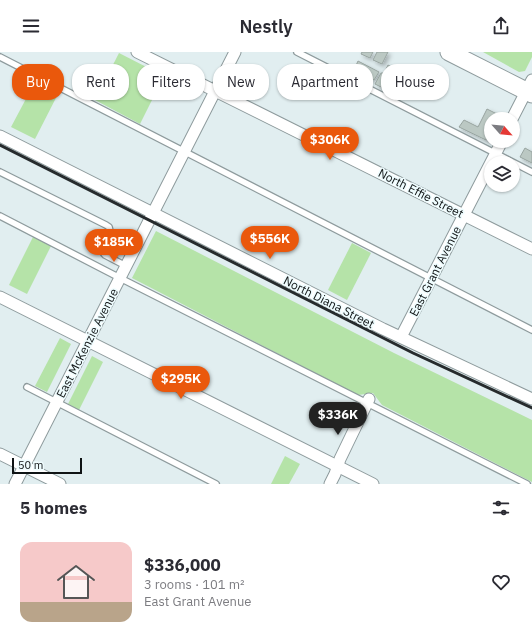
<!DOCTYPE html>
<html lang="en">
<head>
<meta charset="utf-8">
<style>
  body { margin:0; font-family:"IBM Plex Sans",sans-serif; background:#f7f7f7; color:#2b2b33; height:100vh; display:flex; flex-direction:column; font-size:15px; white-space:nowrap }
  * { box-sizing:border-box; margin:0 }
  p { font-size:13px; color:#7c7c81 }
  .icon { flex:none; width:22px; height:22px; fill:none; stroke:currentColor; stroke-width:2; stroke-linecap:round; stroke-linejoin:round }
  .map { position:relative; height:432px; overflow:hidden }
  .details { display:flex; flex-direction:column; background:#fff; flex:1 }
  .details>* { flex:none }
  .top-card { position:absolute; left:12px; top:12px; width:508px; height:36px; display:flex; gap:8px }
  .needle { width:26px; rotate:117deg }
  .tools { position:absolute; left:484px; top:60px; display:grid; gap:8px }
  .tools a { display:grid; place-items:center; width:36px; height:36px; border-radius:50%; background:#fff; box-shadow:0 1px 3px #0004; font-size:20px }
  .scale { position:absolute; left:12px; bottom:10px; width:70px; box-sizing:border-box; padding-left:4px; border:2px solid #0f1314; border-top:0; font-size:11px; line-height:14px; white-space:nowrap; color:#0f1314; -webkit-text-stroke:3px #eefcfe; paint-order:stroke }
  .price { position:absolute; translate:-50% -34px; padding:0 9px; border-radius:14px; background:#ea580c; color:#fff; font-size:13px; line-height:26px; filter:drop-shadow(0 1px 2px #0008) }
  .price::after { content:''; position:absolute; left:50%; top:24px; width:12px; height:9px; margin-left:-6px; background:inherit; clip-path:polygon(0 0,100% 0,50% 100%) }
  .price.current { background:#222; color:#fff }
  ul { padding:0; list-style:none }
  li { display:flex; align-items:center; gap:12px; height:100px; padding:0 20px }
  li span { display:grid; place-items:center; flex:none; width:112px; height:80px; border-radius:12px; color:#555 }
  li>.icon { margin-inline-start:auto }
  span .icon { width:48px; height:48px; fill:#fffc; stroke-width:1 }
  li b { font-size:17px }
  h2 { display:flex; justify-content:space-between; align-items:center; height:48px; padding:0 20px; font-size:17px }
  .chip { padding:0 14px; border-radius:16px; background:#fff; box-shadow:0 1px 3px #0004; font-size:14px; line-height:36px }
  .chip.current { background:#ea580c; color:#fff }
  header { display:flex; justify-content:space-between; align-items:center; height:52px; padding:0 20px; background:#fff; font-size:18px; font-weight:600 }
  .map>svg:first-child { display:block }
</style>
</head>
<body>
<header><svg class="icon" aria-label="menu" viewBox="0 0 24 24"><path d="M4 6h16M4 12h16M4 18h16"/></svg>Nestly<svg class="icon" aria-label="share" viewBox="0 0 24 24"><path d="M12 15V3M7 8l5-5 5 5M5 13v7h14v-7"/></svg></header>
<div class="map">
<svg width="532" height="432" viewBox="0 0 532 432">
  <defs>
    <filter id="shadow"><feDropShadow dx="2.5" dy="2.5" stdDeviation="2" flood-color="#0004"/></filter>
  </defs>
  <rect width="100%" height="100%" fill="#e1eef0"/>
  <g fill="#b5e3a8">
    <path d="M483 0H532V5L525 19 519 20Z"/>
    <path d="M119 1 164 24 140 72 95 48Z"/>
    <path d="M36 28 59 40 35 87 11 75Z"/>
    <path d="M156 179 394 301 532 368V430L382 353 373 341 358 343 132 226Z"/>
    <path d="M33 185 51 194 27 242 9 233Z"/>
    <path d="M352 191 371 201 347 248 328 238Z"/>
    <path d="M60 286 71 292 47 340 35 334Z"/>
    <path d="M92 304 103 310 79 358 68 352Z"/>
    <path d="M285 404 300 412 289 432H271Z"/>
  </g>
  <g fill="#bbc8c3" stroke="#98a4a0" filter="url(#shadow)">
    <path d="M362 0H373L370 6 361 2Z"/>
    <path d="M377 0H388L382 12 373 8Z"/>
    <path d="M358 9 379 20 374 28 354 18Z"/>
    <path d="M388 13 403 21 393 41 375 32 381 21H384Z"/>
    <path d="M487 57 499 63 497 67H491V78L486 88 459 75 464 68 478 75Z"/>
    <path d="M525 96 532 100V111L520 105Z"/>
  </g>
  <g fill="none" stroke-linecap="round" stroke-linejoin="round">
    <defs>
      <g id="service">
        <path d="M297 0 532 120"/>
        <path d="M0 5 532 278"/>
        <path d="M0 120 106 173 109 175 110 179C106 186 98 196 105 203L126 214"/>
        <path d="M0 164 120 226 527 432"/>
        <path d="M27 335 216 432"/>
      </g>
      <g id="minor">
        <path d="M137 0 532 197"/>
        <path d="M512 67 532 28"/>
        <path d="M0 84 383 277 532 347"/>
        <path d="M0 245 373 432"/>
        <path d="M401 285 502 89"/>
        <path d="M0 402 60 432"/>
        <path d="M15 432 235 0"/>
        <path d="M330 432 335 422 340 407 369 347"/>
      </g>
      <path id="primary" d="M449 0 532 42"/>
    </defs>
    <use href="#service" stroke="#8e9b9d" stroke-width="8"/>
    <use href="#minor" stroke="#8e9b9d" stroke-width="13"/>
    <use href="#primary" stroke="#8e9b9d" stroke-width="19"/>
    <use href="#service" stroke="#fff" stroke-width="5.5"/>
    <use href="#minor" stroke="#fff" stroke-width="11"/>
    <use href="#primary" stroke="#fff" stroke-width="17"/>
    <path stroke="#262b2d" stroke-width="3" d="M0 93 413 301 532 356"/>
  </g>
  <g text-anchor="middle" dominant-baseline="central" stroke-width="3" stroke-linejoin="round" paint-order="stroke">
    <g font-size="12" fill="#0f1314" stroke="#eefcfe">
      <text transform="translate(421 141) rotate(27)">North Effie Street</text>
      <text transform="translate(435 219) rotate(-63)">East Grant Avenue</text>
      <text transform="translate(329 250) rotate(27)">North Diana Street</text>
      <text transform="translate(87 291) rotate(-63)">East McKenzie Avenue</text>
    </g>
  </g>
</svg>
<div class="tools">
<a><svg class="needle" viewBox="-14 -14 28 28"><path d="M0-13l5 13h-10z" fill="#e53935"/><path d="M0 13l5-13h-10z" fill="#7c7c81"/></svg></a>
<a><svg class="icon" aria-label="layers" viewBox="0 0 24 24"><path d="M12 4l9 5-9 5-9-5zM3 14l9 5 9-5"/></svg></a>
</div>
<div class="scale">50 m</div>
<b class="price" style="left:330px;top:109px">$306K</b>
<b class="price" style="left:270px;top:208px">$556K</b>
<b class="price" style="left:114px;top:211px">$185K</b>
<b class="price" style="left:181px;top:348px">$295K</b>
<b class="price current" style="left:338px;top:384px">$336K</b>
<div class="top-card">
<a class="chip current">Buy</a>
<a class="chip">Rent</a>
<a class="chip">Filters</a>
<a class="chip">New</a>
<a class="chip">Apartment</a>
<a class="chip">House</a>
</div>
</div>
<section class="details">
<h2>5 homes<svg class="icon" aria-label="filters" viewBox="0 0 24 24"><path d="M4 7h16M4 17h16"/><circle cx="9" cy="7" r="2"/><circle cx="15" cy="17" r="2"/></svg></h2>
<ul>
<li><span style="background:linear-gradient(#f6c9c9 75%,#b9a48a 0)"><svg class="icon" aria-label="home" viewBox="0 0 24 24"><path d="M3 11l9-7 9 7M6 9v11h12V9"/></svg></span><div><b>$336,000</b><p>3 rooms · 101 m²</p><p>East Grant Avenue</p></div><svg class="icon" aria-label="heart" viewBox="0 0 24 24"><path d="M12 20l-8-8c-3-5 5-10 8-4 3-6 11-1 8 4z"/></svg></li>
</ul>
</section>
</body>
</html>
